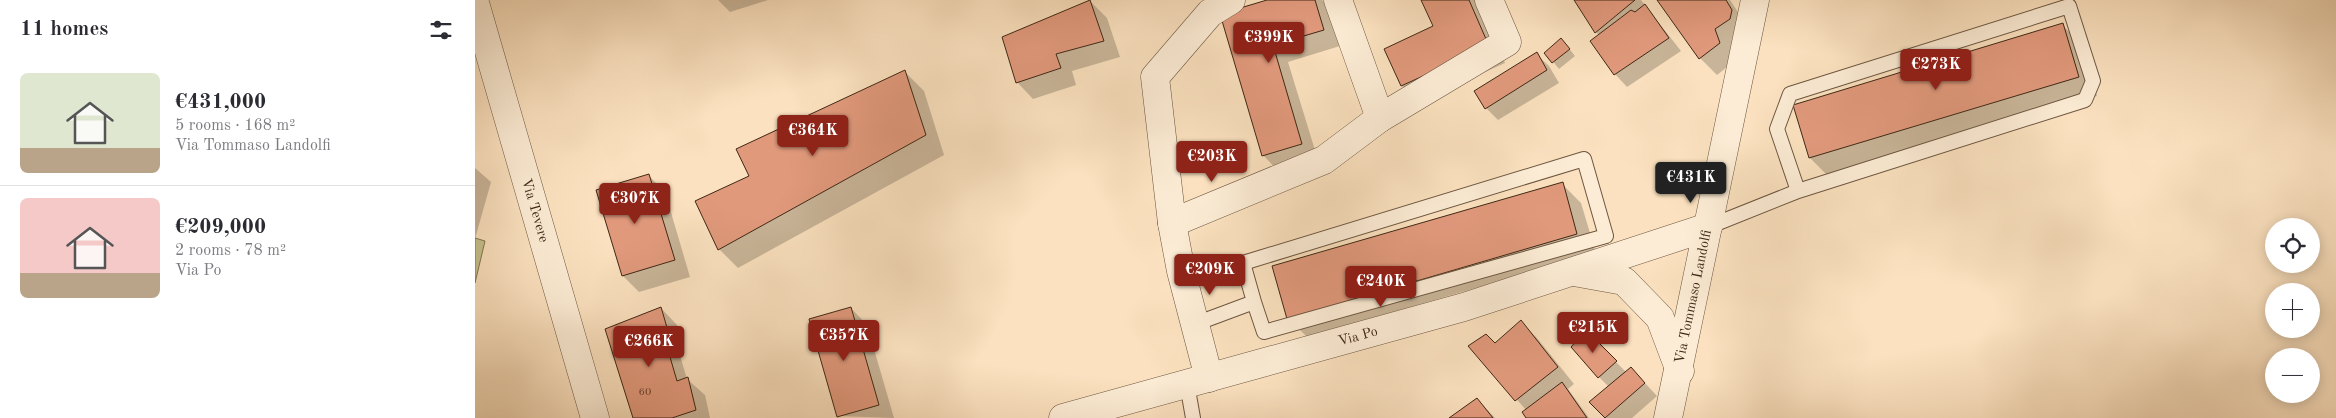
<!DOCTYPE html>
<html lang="en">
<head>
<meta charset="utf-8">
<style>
  body { margin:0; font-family:"Old Standard TT",serif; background:#f2f2f3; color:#2b2b33; height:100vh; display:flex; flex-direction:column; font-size:19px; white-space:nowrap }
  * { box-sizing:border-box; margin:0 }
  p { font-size:16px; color:#7c7c81 }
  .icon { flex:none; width:28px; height:28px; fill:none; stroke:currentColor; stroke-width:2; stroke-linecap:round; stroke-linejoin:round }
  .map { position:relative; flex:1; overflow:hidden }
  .side { display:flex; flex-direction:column; background:#fff; width:475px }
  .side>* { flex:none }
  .fabs { position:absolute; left:1790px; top:218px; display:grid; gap:10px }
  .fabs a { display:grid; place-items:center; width:55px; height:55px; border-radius:50%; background:#fff; box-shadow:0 2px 12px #0003; font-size:25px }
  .price { position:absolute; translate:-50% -42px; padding:0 11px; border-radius:5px; background:#8f2418; color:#fff; font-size:16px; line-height:32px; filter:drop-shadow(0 1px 2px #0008) }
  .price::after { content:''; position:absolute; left:50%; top:30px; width:15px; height:11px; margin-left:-8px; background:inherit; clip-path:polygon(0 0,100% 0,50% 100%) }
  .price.selected { background:#222; color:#fff }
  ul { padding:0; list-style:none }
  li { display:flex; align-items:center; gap:15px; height:125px; padding:0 20px }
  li+li { border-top:1px solid #e1e1e2 }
  li span { display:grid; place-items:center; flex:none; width:140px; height:100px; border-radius:8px; color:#555 }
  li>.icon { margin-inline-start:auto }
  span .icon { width:60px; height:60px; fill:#fffc; stroke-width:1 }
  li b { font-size:21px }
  h2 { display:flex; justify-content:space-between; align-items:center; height:60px; padding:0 20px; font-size:21px }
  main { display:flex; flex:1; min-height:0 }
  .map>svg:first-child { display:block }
</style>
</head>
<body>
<main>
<section class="side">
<h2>11 homes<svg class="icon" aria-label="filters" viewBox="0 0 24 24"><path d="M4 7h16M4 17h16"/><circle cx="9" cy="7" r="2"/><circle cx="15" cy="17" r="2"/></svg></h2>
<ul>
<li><span style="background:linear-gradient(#dfe7d0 75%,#b9a48a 0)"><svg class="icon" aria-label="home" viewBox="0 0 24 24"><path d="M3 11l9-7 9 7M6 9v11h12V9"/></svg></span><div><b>€431,000</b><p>5 rooms · 168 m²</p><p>Via Tommaso Landolfi</p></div></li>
<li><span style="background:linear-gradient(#f6c9c9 75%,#b9a48a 0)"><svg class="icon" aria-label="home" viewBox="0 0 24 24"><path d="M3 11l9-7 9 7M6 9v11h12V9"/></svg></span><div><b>€209,000</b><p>2 rooms · 78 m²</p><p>Via Po</p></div></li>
</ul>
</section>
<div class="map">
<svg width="1861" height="418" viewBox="0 0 1861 418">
  <rect width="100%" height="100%" fill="#fbe1bf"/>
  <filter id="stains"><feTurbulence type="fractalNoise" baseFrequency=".004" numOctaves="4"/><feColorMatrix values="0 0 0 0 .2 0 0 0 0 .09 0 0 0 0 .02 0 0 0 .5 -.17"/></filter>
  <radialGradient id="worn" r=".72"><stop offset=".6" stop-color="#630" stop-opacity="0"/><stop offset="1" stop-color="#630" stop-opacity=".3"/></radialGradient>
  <path fill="#c6c18c" stroke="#827450" d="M0 238 10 241 0 283Z"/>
  <g fill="#0003">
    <path d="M243 0H293L255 12Z"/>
    <path d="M797 0H847L852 5 865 46 813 62 843 160 804 172 788 155Z"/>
    <path d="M947 0H1002L1030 63 944 102 927 86 911 49 960 27Z"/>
    <path d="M1101 0H1166L1206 51 1152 87 1140 74 1124 36 1100 1Z"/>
    <path d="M1183 0H1255L1273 27 1271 36 1256 46 1261 60 1242 75 1225 58Z"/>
    <path d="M615 1 632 18 645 57 597 71 601 85 558 99 542 82Z"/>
    <path d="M1587 25 1607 44 1622 96 1354 177 1335 158 1319 106Z"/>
    <path d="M1092 46 1100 56 1084 69 1071 53Z"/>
    <path d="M1061 54 1074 66 1084 83 1023 120 1011 108Z"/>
    <path d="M430 72 449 91 469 155 263 268 244 249 276 176Z"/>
    <path d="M0 168 16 182 0 239Z"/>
    <path d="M174 176 190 192 215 277 164 292 148 276Z"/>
    <path d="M1087 184 1106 203 1121 253 832 337 813 318Z"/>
    <path d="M186 308 202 325 209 348 203 349 212 379 230 395 235 418H159Z"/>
    <path d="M376 308 392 325 419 418 363 416Z"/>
    <path d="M1046 322 1062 338 1099 384 1093 389 1114 418H1053L1051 410 995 346 1020 345Z"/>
    <path d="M1111 332 1151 372 1156 368 1182 396 1157 418H1132L1115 402 1134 387 1124 377Z"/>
    <path d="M1002 399 1020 418H976Z"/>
  </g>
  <g fill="#e1997c" stroke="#3e2815">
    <path d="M615 0 629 41 581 54 586 68 541 83 527 37Z"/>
    <path d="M792 0H840L849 30 798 45 827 144 787 156 745 14Z"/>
    <path d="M946 0H994L1014 46 926 86 909 49 958 26Z"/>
    <path d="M1099 0H1160L1120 33Z"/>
    <path d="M1182 0H1251L1257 10 1255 19 1240 29 1245 43 1224 59Z"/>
    <path d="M1170 4 1194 38 1139 75 1115 41 1156 10 1160 12Z"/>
    <path d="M1588 23 1604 77 1334 158 1318 105Z"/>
    <path d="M1086 38 1095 49 1077 63 1069 53Z"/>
    <path d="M1062 52 1072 70 1010 109 999 91Z"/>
    <path d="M430 70 451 135 243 250 220 201 274 176 261 149Z"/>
    <path d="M174 174 200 260 147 276 121 190Z"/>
    <path d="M1088 182 1102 234 812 319 797 266Z"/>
    <path d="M186 307 193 331 188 333 202 381 213 377 221 410 197 418H158L130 329Z"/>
    <path d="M376 307 404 405 362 417 334 319Z"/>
    <path d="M1046 320 1083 367 1040 401 993 346 1011 334 1020 343Z"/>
    <path d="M1111 330 1142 361 1123 378 1096 347Z"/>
    <path d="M1156 367 1170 383 1130 418 1114 402Z"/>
    <path d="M1087 382 1112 418H1051L1047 412Z"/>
    <path d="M1002 398 1018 418H974Z"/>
  </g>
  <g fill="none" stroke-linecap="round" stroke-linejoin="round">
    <defs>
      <g id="service">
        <path d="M1233 227 1323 191 1302 129 1315 94 1594 6 1618 81 1610 100 1323 191"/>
        <path d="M720 324 779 302 789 332 1131 236 1109 159 768 263 779 302"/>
        <path d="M712 384 718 418"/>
      </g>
      <g id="minor">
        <path d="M756 0 735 13 680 77 697 223 849 160 905 118 863 0"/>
        <path id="s1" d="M0 3 120 418"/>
        <path d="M905 118 1032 42 1014 0"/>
        <path d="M697 223 706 271 734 378"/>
        <path d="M1099 272 1149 281 1185 318 1205 371"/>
        <path id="s2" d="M588 418 989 307 1233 227"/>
        <path id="s3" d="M1193 418 1280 0"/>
      </g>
    </defs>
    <use href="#service" stroke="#6d5640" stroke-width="16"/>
    <use href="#minor" stroke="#6d5640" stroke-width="29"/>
    <use href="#service" stroke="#fcecd5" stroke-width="14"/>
    <use href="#minor" stroke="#fcecd5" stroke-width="28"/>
  </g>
  <g text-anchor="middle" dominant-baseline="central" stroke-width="5" stroke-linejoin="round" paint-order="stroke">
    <g font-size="11" fill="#67442f">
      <text x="170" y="392">60</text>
    </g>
    <g font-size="14" fill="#3e2815" stroke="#fcecd5">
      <text stroke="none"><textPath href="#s1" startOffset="216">Via Tevere</textPath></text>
      <text stroke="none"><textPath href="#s3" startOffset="124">Via Tommaso Landolfi</textPath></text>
      <text stroke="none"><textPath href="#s2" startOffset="306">Via Po</textPath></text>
    </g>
  </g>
  <rect width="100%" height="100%" filter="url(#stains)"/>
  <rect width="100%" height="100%" fill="url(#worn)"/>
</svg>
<div class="fabs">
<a><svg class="icon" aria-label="locate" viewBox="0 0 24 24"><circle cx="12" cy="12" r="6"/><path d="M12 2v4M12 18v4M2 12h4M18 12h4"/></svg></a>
<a>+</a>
<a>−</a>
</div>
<b class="price" style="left:794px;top:64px">€399K</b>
<b class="price" style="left:1461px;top:91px">€273K</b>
<b class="price" style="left:338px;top:157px">€364K</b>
<b class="price" style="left:737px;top:183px">€203K</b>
<b class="price selected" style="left:1216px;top:204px">€431K</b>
<b class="price" style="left:160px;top:225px">€307K</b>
<b class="price" style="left:735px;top:296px">€209K</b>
<b class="price" style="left:906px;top:308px">€240K</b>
<b class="price" style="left:1118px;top:354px">€215K</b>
<b class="price" style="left:369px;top:362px">€357K</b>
<b class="price" style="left:174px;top:368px">€266K</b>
</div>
</main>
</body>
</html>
